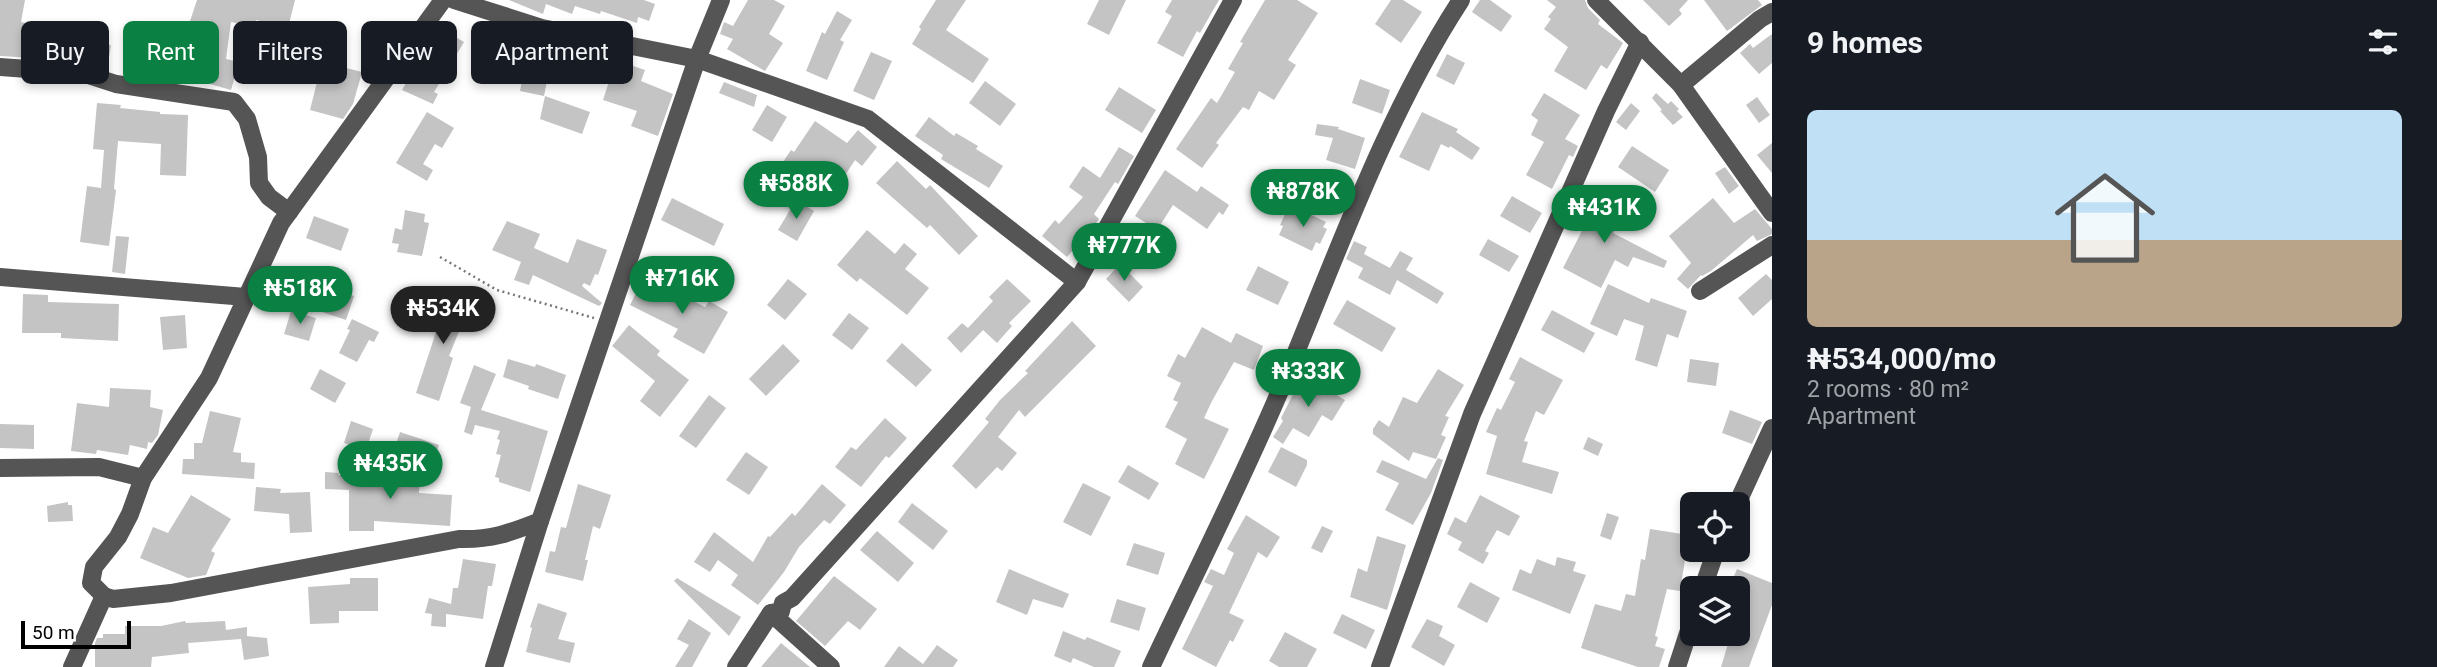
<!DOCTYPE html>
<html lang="en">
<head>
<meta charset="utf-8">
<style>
  body { margin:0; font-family:Roboto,sans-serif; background:#242831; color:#f1f3f6; height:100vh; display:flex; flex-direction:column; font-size:26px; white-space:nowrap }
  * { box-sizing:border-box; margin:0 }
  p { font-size:23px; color:#9ea1a6 }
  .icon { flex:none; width:38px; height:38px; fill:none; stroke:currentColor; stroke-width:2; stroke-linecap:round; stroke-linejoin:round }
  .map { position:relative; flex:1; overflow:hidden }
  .details { display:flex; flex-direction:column; background:#171b24; width:665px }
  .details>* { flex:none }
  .top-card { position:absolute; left:21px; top:21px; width:665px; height:63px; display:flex; gap:14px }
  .buttons { position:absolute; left:1680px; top:492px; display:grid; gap:14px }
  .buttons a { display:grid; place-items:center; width:70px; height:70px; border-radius:10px; background:#171b24; box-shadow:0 4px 10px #0003; font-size:35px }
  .scale { position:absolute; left:21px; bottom:18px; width:110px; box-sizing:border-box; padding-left:7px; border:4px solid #000; border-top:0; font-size:19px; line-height:24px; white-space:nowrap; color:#000; -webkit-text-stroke:5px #fff; paint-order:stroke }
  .price { position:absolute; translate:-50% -60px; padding:0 16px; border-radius:24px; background:#0b8043; color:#fff; font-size:23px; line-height:46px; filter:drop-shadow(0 2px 4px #0008) }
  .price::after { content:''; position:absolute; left:50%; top:42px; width:21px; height:16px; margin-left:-10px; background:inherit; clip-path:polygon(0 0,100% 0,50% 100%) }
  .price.on { background:#222; color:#fff }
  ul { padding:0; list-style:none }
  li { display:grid; align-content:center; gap:14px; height:371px; padding:0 35px }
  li+li { border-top:2px solid #363941 }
  li span { display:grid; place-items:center; height:217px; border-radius:10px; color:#555 }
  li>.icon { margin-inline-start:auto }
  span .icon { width:126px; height:126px; fill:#fffc; stroke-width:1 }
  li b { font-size:30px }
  h2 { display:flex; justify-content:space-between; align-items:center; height:84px; padding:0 35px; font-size:30px }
  .chip { padding:0 24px; border-radius:10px; background:#171b24; box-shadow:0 4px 10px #0003; font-size:24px; line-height:63px }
  .chip.on { background:#0b8043; color:#fff }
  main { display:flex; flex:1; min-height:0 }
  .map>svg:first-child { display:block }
</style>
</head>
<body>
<main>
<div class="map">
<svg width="1772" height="667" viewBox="0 0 1772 667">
  <rect width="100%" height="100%" fill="#fff"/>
  <g fill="#c4c4c4">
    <path d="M0 0H25L21 22 26 23 25 35 51 36 50 59 0 56Z"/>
    <path d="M197 0H295L288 28 256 20 255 27 231 22 226 59 239 62 231 90 210 84 211 81 183 76 185 70 148 64 153 31 185 36Z"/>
    <path d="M509 0H644L655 4 649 21 638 17 637 23 601 11 600 14 575 6 572 14 546 4 543 14Z"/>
    <path d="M748 0H774L785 6 769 34 783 43 765 71 727 49 733 39 720 34 724 22 733 26Z"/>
    <path d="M936 0H966L946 30 989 59 973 83 912 44 921 29 919 27Z"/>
    <path d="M1099 0H1126L1109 35 1087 24Z"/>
    <path d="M1172 0H1219L1200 33 1197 31 1183 57 1157 43 1172 16 1165 12Z"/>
    <path d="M1265 0H1297L1318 13 1288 60 1296 65 1274 100 1259 91 1249 110 1243 107 1216 143 1219 145 1202 168 1176 149 1211 98 1217 103 1235 72 1228 69 1243 43 1240 42Z"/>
    <path d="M1391 0H1403L1422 12 1401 43 1375 24Z"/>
    <path d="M1480 0H1490L1512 16 1501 32 1472 12Z"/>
    <path d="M1547 0H1585L1588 8 1600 20 1598 24 1623 43 1607 69 1601 65 1586 90 1554 71 1568 47 1544 29 1551 19 1548 17 1556 7Z"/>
    <path d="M1643 0H1688L1679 10 1682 14 1669 26Z"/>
    <path d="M1704 0H1758L1762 5 1727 31Z"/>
    <path d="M837 11 852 20 840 40 844 42 827 80 806 71 822 32 825 34Z"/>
    <path d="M438 27 464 42 434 92 438 94 433 104 402 90Z"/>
    <path d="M1772 34V63L1759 74 1740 53 1750 44 1753 48Z"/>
    <path d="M98 43 111 45 108 64 95 62Z"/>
    <path d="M528 47 553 51 544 96 520 91Z"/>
    <path d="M871 52 892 61 874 100 853 91Z"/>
    <path d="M1447 54 1465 63 1454 85 1436 76Z"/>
    <path d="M616 60 645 70 641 81 673 94 658 136 631 126 637 111 603 100Z"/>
    <path d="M322 62 362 72 353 104 343 119 310 110Z"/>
    <path d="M1360 79 1390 90 1382 114 1352 103Z"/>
    <path d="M985 81 1016 104 1000 126 969 103Z"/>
    <path d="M724 82 757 95 754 107 719 93Z"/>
    <path d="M1119 87 1156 110 1142 133 1105 110Z"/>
    <path d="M1544 93 1580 115 1565 139 1578 146 1573 157 1569 155 1552 189 1526 175 1544 142 1531 135 1538 120 1531 115Z"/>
    <path d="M1656 93 1668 104 1671 101 1679 109 1677 111 1683 117 1673 125 1660 111 1662 110 1652 98Z"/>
    <path d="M545 96 590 112 582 134 540 119Z"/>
    <path d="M1757 97 1770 115 1759 123 1746 105Z"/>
    <path d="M97 103 121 105 120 108 160 112V114L188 115 186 176 160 175 161 144 118 141 114 189 116 190 109 246 80 242 87 186 101 188 104 150 93 149Z"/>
    <path d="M1631 103 1640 111 1626 130 1616 122Z"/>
    <path d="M767 105 787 117 772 142 752 130Z"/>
    <path d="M427 112 454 128 442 148 435 144 423 164 433 170 427 181 396 163Z"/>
    <path d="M1422 112 1458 129 1456 132 1480 148 1472 160 1450 146 1449 148 1441 144 1429 171 1399 157Z"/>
    <path d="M929 117 954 136 956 133 978 146 976 149 1003 166 989 188 941 159 943 155 915 136Z"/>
    <path d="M815 121 847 143 858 130 877 147 862 166 855 160 838 186 805 164 795 179 779 168 791 150 794 152Z"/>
    <path d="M1317 124 1339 127 1338 129 1365 138 1355 169 1326 160 1333 138 1315 135Z"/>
    <path d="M1772 143V173L1757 155Z"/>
    <path d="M1632 146 1669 170 1655 192 1618 167Z"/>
    <path d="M1119 147 1134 156 1118 184 1115 182 1094 214 1099 219 1097 222 1067 257 1042 236 1055 220 1059 224 1083 197 1069 187 1083 166 1100 178Z"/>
    <path d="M897 161 926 189 930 185 978 236 959 255 930 225 927 228 876 183Z"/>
    <path d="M1725 167 1739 186 1729 194 1715 173Z"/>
    <path d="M1165 170 1197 192 1201 186 1229 205 1223 215 1219 212 1207 229 1173 205 1157 230 1135 216Z"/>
    <path d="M1512 196 1542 213 1530 233 1500 216Z"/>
    <path d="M1601 197 1625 210 1613 233 1667 261 1664 268 1633 257 1628 267 1615 260 1601 288 1563 268 1588 219 1577 214 1583 203 1594 209Z"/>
    <path d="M672 198 724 224 714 246 661 220Z"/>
    <path d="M1713 198 1734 223 1755 209 1772 229V234L1757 241 1753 235 1711 271 1702 276 1701 275 1688 289 1677 279 1691 263 1669 236Z"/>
    <path d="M796 200 814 211 797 241 778 230Z"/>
    <path d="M1299 209 1326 222 1323 227 1327 229 1320 244 1316 242 1312 251 1279 235 1283 226 1280 225 1287 210 1296 214Z"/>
    <path d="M405 210 425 214 424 222 429 223 422 256 397 252 399 244 392 243 395 228 402 230Z"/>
    <path d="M314 216 349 229 341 251 306 238Z"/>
    <path d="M507 221 540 234 534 248 568 263 577 239 607 250 598 275 595 274 590 286 584 283 582 286 602 303 599 306 533 275 529 285 514 280 521 262 492 250Z"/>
    <path d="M867 230 895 254 904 243 917 254 905 269 929 288 907 315 860 278 857 282 837 265Z"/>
    <path d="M116 236 129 237 125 274 112 272Z"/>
    <path d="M1488 239 1519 256 1509 272 1479 255Z"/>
    <path d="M1354 241 1367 247 1364 254 1390 268 1400 251 1413 258 1406 270 1444 293 1437 304 1397 280 1390 295 1358 278 1363 268 1346 259Z"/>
    <path d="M1120 264 1143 287 1129 302 1106 279Z"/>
    <path d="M1258 266 1289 282 1278 305 1246 290Z"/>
    <path d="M1766 274 1772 280V299L1753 316 1738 298Z"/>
    <path d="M788 279 807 294 785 320 767 305Z"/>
    <path d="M1007 279 1031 301 1009 323 1012 326 997 343 983 330 961 353 947 338 962 323 968 328 993 301 989 297Z"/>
    <path d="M641 283 679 302 683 296 705 307 709 301 728 312 704 354 673 337 678 329 630 305Z"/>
    <path d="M318 284 354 296 346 320 310 308Z"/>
    <path d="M1608 284 1649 303 1651 298 1687 311 1678 338 1667 334 1657 367 1635 360 1644 326 1624 319 1617 336 1590 324Z"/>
    <path d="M447 292 471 302 449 356 453 358 439 401 416 393 437 329 432 327Z"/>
    <path d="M23 294 48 295V302L119 304 118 341 61 338V333H22Z"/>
    <path d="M1347 300 1396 328 1382 352 1333 324Z"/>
    <path d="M1552 310 1595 333 1584 353 1541 330Z"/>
    <path d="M291 311 316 318 309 341 284 334Z"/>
    <path d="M849 313 869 328 852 350 832 335Z"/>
    <path d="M185 315 187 348 163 350 160 317Z"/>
    <path d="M352 319 379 332 374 342 369 340 357 362 339 353 350 330 347 329Z"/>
    <path d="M1072 321 1096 346 1025 417 1019 410 998 437 1017 453 1002 471 997 467 976 489 952 466 989 422 985 419 1000 400 1028 373 1025 371Z"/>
    <path d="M629 325 660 351 657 355 689 380 660 417 640 401 655 381 612 346Z"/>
    <path d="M1202 327 1231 343 1236 333 1263 346 1254 370 1234 362 1212 401 1204 418 1229 429 1204 479 1175 464 1187 439 1165 427 1178 402 1173 400 1181 383 1167 376 1178 354 1185 358Z"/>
    <path d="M902 343 932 370 916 387 886 361Z"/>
    <path d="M783 344 800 361 766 396 749 379Z"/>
    <path d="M1520 357 1563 380 1544 415 1536 411 1524 441 1528 442 1522 462 1559 472 1552 494 1486 474 1497 436 1486 432 1497 408 1501 410 1515 382 1509 379Z"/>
    <path d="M508 359 535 367 536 364 566 375 558 399 528 389 529 386 503 377Z"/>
    <path d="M1690 359 1719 363 1716 386 1687 382Z"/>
    <path d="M474 365 496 374 481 410 548 431 530 492 499 482V478L495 477 501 455 496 454 500 440 497 439 500 431 475 425 472 435 464 432 471 407 460 403Z"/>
    <path d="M320 369 346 383 335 403 310 389Z"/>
    <path d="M1438 369 1464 385 1445 416 1449 417 1441 435 1446 437 1436 459 1413 452 1409 461 1373 434V429L1379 420 1389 427 1403 397 1417 403Z"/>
    <path d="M1303 375 1345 400 1332 421 1322 415 1309 437 1293 428 1283 444 1273 437 1283 421 1281 418Z"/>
    <path d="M110 388 151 390 150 407 163 410 158 435 152 443 148 442 147 449 130 445 128 455 97 450 96 454 71 451 77 403 109 407Z"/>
    <path d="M709 395 726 408 696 448 679 436Z"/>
    <path d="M1730 410 1762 422 1752 444 1722 433Z"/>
    <path d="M210 411 241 418 233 452 241 453V462L255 463 254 479 182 474 183 459H194V443H202Z"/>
    <path d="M885 418 907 438 889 458 886 456 861 487 835 467 851 447 856 450Z"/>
    <path d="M351 421 373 429 366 450 344 443Z"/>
    <path d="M0 424 34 425V449L0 448Z"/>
    <path d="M400 432 439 445 435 456 396 444Z"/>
    <path d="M1588 437 1603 444 1598 456 1583 449Z"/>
    <path d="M1281 447 1307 460V465L1296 487 1268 472Z"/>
    <path d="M746 452 768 467 749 495 726 480Z"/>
    <path d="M1438 458 1443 460 1431 493 1413 525 1385 510 1399 483 1376 472 1382 460 1426 479Z"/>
    <path d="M1128 465 1159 483 1149 500 1118 482Z"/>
    <path d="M325 472 339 473 338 475H420L419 493 452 495 450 526 374 521V531H349V490L325 489Z"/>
    <path d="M1083 483 1111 497 1091 536 1063 522Z"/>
    <path d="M578 484 611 495 600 529 593 526 585 560H588L583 581 545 572 550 551 555 552 561 527 566 528Z"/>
    <path d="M822 484 846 505 830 524 824 520 799 547 784 572 758 605 731 585 738 575 718 560 710 572 694 562 714 532 753 562 768 536 770 537 792 513 795 516Z"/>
    <path d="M256 487 281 489 280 493 310 492 312 532 290 533 289 514 254 511Z"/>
    <path d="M191 495 231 519 211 551 215 553 206 575 188 578 140 558 153 527 168 533Z"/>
    <path d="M1480 495 1520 516 1509 536 1497 530 1485 551 1489 553 1483 564 1458 550 1462 542 1447 534 1455 517 1466 523Z"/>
    <path d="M68 502V505H72L73 521 48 522 47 506Z"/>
    <path d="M912 503 948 531 933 550 898 522Z"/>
    <path d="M1607 513 1619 517 1611 540 1600 536Z"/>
    <path d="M1246 515 1280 537 1267 558 1258 552 1229 613 1244 620 1233 642 1230 640 1216 667 1182 649 1213 586 1204 582 1211 569 1224 575 1234 553 1227 549Z"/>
    <path d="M1322 526 1333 531 1322 553 1311 548Z"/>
    <path d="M1650 529 1689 535 1680 591 1667 589 1655 636 1658 637 1655 646 1665 649 1659 667H1638L1581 648 1595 604 1621 611 1626 594 1635 596 1641 559 1645 560Z"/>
    <path d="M877 531 914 563 898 582 860 550Z"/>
    <path d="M1377 536 1406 545 1387 610 1350 597 1358 568 1367 572Z"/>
    <path d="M1134 543 1165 553 1158 575 1126 565Z"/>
    <path d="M1557 557 1576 562 1573 571 1586 575 1570 614 1512 590 1520 569 1531 574 1537 559 1555 566Z"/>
    <path d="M463 559 496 564 492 586H488L483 619 446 614V627L431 626 432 614 425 613 429 598 451 604 453 588H458Z"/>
    <path d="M1009 569 1069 594 1063 608 1033 599 1027 615 996 602Z"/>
    <path d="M1737 569 1772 583V605L1749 667H1721L1731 634H1738V588H1729Z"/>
    <path d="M834 576 877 609 860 630 848 621 825 646 796 621Z"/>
    <path d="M350 578H378V611H339V623L310 624 308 587 350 584Z"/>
    <path d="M677 578 741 617 729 636 674 581Z"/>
    <path d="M1470 582 1500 598 1487 623 1457 607Z"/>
    <path d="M1117 599 1146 608 1139 631 1110 622Z"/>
    <path d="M538 603 567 613 558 639 575 643 570 663 526 652 532 628 530 627Z"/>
    <path d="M1342 614 1375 630 1366 649 1333 633Z"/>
    <path d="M689 619 711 633 692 667H675L689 645 677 639Z"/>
    <path d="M1427 619 1443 626 1439 636 1455 645 1444 666 1411 647Z"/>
    <path d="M185 621 186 623 225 621 226 630 247 627V636L267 638 269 656 244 660 241 639 188 643 189 653 152 657 151 667H95V643L97 638H103V634H125V626H161Z"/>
    <path d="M1063 631 1085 640 1087 637 1121 651 1114 667H1094L1073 658 1071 663 1054 656Z"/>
    <path d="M1285 632 1317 649 1307 667H1279L1269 661Z"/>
    <path d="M781 643 810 667H761Z"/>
    <path d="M937 645 958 660 953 667H884L899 646 923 664Z"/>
  </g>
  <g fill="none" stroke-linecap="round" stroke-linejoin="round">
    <path stroke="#777" stroke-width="2.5" stroke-dasharray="2 3.5" stroke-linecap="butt" d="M440 257 497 290 594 318"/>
    <g stroke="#555" stroke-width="18">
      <path d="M443 0 281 223 209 378 143 478 130 514 118 537 94 567 91 583 104 596 113 599 171 593 459 539C491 540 510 533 540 521L697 59 721 0"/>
      <path d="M454 0 542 28 697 59 868 119 1077 282"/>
      <path d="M1596 0 1681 85 1772 213"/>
      <path d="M0 67 82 73 116 84 234 102 247 119 258 157 259 183 269 197 289 212"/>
      <path d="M1681 85 1760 19 1772 12"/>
      <path d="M0 277 246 297"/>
      <path d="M1700 291 1772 245"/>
      <path d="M0 468 99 467 143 478"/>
      <path d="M1737 504 1772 428"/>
      <path d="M1703 588 1716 550"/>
      <path d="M72 667 104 596"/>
      <path d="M494 667 540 521"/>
      <path d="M736 667 771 613"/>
      <path d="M831 667 771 613 781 611 783 603 792 598 1077 282 1233 0"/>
      <path d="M1151 667C1196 571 1244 477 1285 379 1338 252 1386 115 1461 0"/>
      <path d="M1380 667 1472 414 1606 111 1640 42"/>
      <path d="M1677 667 1692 621"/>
    </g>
  </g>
</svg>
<div class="buttons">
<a><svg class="icon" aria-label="locate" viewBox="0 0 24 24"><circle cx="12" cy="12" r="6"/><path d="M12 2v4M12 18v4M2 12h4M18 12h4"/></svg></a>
<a><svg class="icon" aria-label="layers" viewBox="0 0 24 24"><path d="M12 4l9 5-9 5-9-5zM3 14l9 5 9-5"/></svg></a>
</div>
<div class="scale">50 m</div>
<b class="price" style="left:796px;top:221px">₦588K</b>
<b class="price" style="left:1303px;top:229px">₦878K</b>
<b class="price" style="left:1604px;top:245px">₦431K</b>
<b class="price" style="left:1124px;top:283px">₦777K</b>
<b class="price" style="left:682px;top:316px">₦716K</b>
<b class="price" style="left:300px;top:326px">₦518K</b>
<b class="price on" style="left:443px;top:346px">₦534K</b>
<b class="price" style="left:1308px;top:409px">₦333K</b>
<b class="price" style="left:390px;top:501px">₦435K</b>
<div class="top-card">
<a class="chip">Buy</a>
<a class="chip on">Rent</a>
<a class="chip">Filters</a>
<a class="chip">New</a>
<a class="chip">Apartment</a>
</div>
</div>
<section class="details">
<h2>9 homes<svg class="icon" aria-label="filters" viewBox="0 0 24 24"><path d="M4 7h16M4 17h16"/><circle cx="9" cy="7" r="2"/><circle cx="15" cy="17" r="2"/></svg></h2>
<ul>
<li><span style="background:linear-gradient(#bfe0f5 60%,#b9a48a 0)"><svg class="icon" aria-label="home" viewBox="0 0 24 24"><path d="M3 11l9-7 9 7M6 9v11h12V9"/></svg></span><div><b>₦534,000/mo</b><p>2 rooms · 80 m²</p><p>Apartment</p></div></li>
</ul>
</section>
</main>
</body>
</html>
